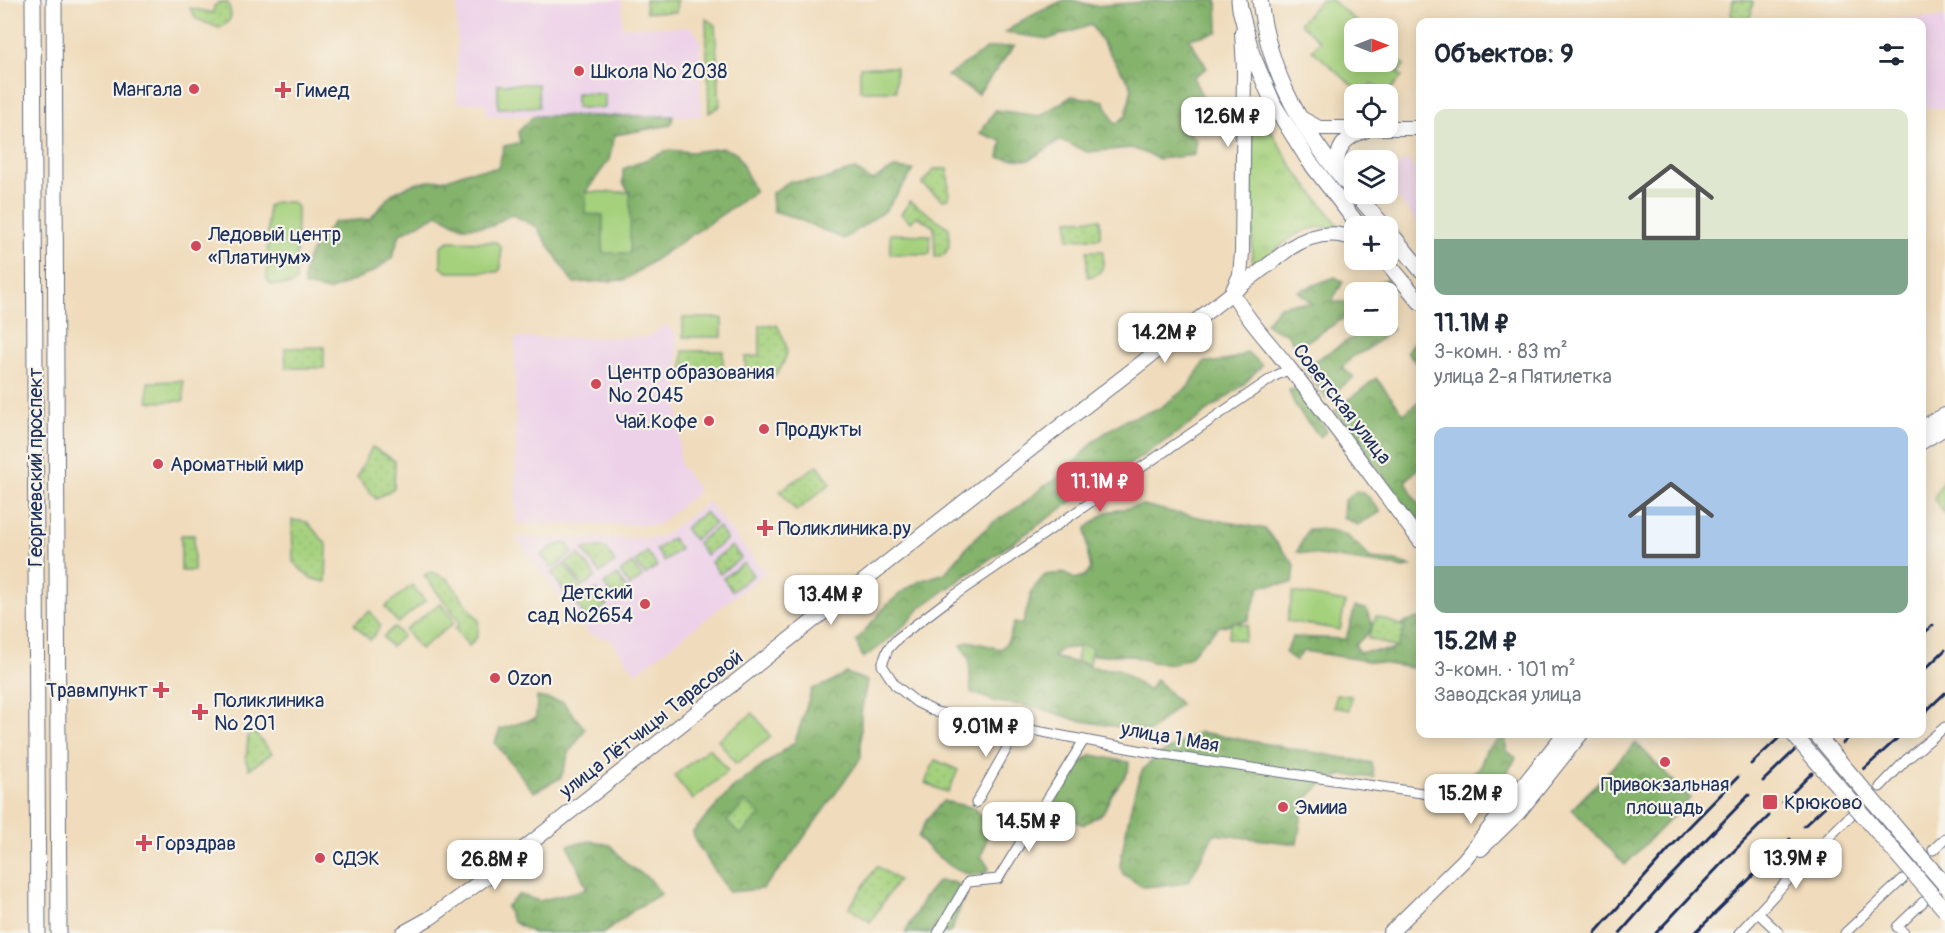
<!DOCTYPE html>
<html lang="ru">
<head>
<meta charset="utf-8">
<style>
  body { margin:0; font-family:Pangolin,sans-serif; background:#f2f2f3; color:#1f2937; height:100vh; display:flex; flex-direction:column; font-size:22px; white-space:nowrap }
  * { box-sizing:border-box; margin:0 }
  p { font-size:20px; color:#747a83 }
  .icon { flex:none; width:33px; height:33px; fill:none; stroke:currentColor; stroke-width:2; stroke-linecap:round; stroke-linejoin:round }
  .map { position:relative; flex:1; overflow:hidden }
  .panel { position:absolute; left:1416px; top:18px; width:510px; height:720px; display:flex; flex-direction:column; background:#fff; border-radius:12px; box-shadow:0 3px 15px #0003 }
  .panel>* { flex:none }
  .needle { width:39px; rotate:90deg }
  .tools { position:absolute; left:1344px; top:18px; display:grid; gap:12px }
  .tools a { display:grid; place-items:center; width:54px; height:54px; border-radius:12px; background:#fff; box-shadow:0 3px 15px #0003; font-size:30px }
  .price { position:absolute; translate:-50% -51px; padding:0 14px; border-radius:12px; background:#fff; color:#222; font-size:20px; line-height:39px; filter:drop-shadow(0 2px 3px #0008) }
  .price::after { content:''; position:absolute; left:50%; top:36px; width:18px; height:14px; margin-left:-9px; background:inherit; clip-path:polygon(0 0,100% 0,50% 100%) }
  .price.selected { background:#d1495b; color:#fff }
  ul { padding:0; list-style:none }
  li { display:grid; align-content:center; gap:12px; height:318px; padding:0 18px }
  li span { display:grid; place-items:center; height:186px; border-radius:12px; color:#555 }
  li>.icon { margin-inline-start:auto }
  span .icon { width:108px; height:108px; fill:#fffc; stroke-width:1 }
  li b { font-size:26px }
  h2 { display:flex; justify-content:space-between; align-items:center; height:72px; padding:0 18px; font-size:26px }
  .map>svg:first-child { display:block }
</style>
</head>
<body>
<div class="map">
<svg width="1945" height="933" viewBox="0 0 1945 933">
  <defs>
    <pattern id="grass-tufts" width="24" height="20" patternUnits="userSpaceOnUse" patternTransform="scale(1.5)"><rect width="24" height="20" fill="#a5d17d"/><path d="M3 7l-1-3M5 7V3M7 7l1-3M15 17l-1-3M17 17v-4M19 17l1-3" fill="none" stroke="#8db46e"/></pattern>
    <pattern id="forest-crowns" width="20" height="18" patternUnits="userSpaceOnUse" patternTransform="scale(1.5)"><rect width="20" height="18" fill="#84b36c"/><path d="M2 6a3 3 0 1 1 6 0M12 15a3 3 0 1 1 6 0" fill="none" stroke="#6b925c"/></pattern>
    <pattern id="park-dots" width="8" height="8" patternUnits="userSpaceOnUse" patternTransform="scale(1.5)"><rect width="8" height="8" fill="#a5d17d"/><path d="M2 2h.1M6 6h.1" fill="none" stroke="#8db46e" stroke-width="1.8" stroke-linecap="round"/></pattern>
  </defs>
  <rect width="100%" height="100%" fill="#f7f3e8"/>
  <filter id="ink" filterUnits="userSpaceOnUse"><feTurbulence type="fractalNoise" baseFrequency=".0167" numOctaves="2"/><feDisplacementMap in="SourceGraphic" scale="12" xChannelSelector="R" yChannelSelector="G"/><feConvolveMatrix kernelMatrix="1 2 1 2 8 2 1 2 1" color-interpolation-filters="sRGB"/></filter>
  <filter id="wash" filterUnits="userSpaceOnUse"><feTurbulence type="fractalNoise" baseFrequency=".008" numOctaves="4" result="noise"/><feDisplacementMap in="SourceGraphic" scale="24" xChannelSelector="R" yChannelSelector="G"/><feGaussianBlur stdDeviation="1.35" result="paint"/><feColorMatrix in="noise" values="0 0 0 0 0 0 0 0 0 0 0 0 0 0 0 0 0 1.4 0 .05"/><feComposite in="paint" operator="in"/></filter>
  <g filter="url(#wash)">
    <rect width="100%" height="100%" fill="#f0dcbc"/>
    <g fill="#edd1e9">
      <path d="M457 0H622V27H691L700 40 701 116H486L485 103H457Z"/>
      <path d="M1945 17V108H1922V22H1886L1890 19Z"/>
      <path d="M1406 159 1420 175V225L1388 186V175Z"/>
      <path d="M666 324 677 337 680 465 699 491 658 525 518 524 516 518 515 338 648 337Z"/>
      <path d="M708 502 765 573 636 673 610 639 589 634 516 538H661Z"/>
    </g>
    <g fill="url(#grass-tufts)" stroke="#60806e" stroke-width="1.5">
      <path d="M1252 99 1293 168 1341 228C1301 223 1290 238 1261 263L1257 264 1253 262 1252 258Z"/>
      <path d="M1945 476V515L1934 499Z"/>
    </g>
    <g fill="url(#forest-crowns)" stroke="#507165" stroke-width="1.5">
      <path d="M1064 0H1072L1095 6 1165 0H1217L1218 32 1189 39 1207 68 1193 77 1203 98 1176 119 1196 140 1194 155 1159 159 1132 148 1087 152 1061 140 1029 160 999 158 1002 141 980 133 995 110 1040 116 1072 96 1104 101 1115 124 1126 116 1132 87 1091 25 1049 39 1005 33 1021 21Z"/>
      <path d="M1014 46 978 94 947 76 988 48Z"/>
      <path d="M534 116H673L671 125 615 135 609 160 586 192 603 214V253L630 193 623 183V169L669 150 692 152 723 148 737 153 755 192 625 280 573 283 537 227 511 214 492 226 462 227 438 214 400 234 392 258 374 271 329 291 304 286C302 255 316 245 334 222L370 219 391 194 415 183 447 179 469 171 498 168 504 146 520 143 518 132Z"/>
      <path d="M894 168 914 170 886 210 844 239 793 217 773 211 772 193 790 181H819L855 169 872 181Z"/>
      <path d="M1335 277 1343 282 1331 302H1348L1354 294V312L1296 348 1287 333 1273 329 1266 323 1280 306 1294 303 1312 304 1298 291Z"/>
      <path d="M1387 279 1389 291 1386 292H1355L1357 290Z"/>
      <path d="M1388 325 1393 329 1366 350 1352 357 1342 368 1354 377 1326 399 1304 367 1372 326Z"/>
      <path d="M1414 342 1420 349V369L1407 351Z"/>
      <path d="M1247 352 1262 365 1243 385 1189 425 1114 475 1097 482 1078 497 920 608 909 621 882 645 863 658 856 641 888 604 903 591 920 581 945 573 972 541 992 523 1023 504 1043 487 1062 476 1096 439 1123 421 1160 408 1188 387 1204 362C1221 362 1233 361 1247 352Z"/>
      <path d="M1376 378 1404 414 1420 400V466L1406 481 1414 498 1420 504V526L1335 411Z"/>
      <path d="M1297 389 1327 431 1320 437C1308 422 1294 409 1289 390Z"/>
      <path d="M1356 491 1366 494 1381 512 1357 525 1343 517 1344 501Z"/>
      <path d="M1143 505 1176 513 1265 529 1295 565 1293 583 1260 586 1248 620 1218 627 1188 658 1173 664 1151 662 1130 655H1093L1080 647 1061 649 1053 657 1102 669H1118L1149 691 1156 679 1180 704 1150 732 1076 720 1037 707 996 702 971 692 969 658 961 645 969 641 1001 649 1008 641 1014 623 1023 624 1032 590 1045 575 1063 573 1075 579 1084 576 1091 569 1088 555 1086 528 1107 512Z"/>
      <path d="M1308 529C1344 529 1347 534 1371 559L1395 561 1411 566 1405 568 1297 552Z"/>
      <path d="M1355 607 1366 609C1378 630 1371 630 1355 645L1359 652 1393 650C1398 628 1396 621 1420 618V669L1304 651 1295 661 1285 652 1293 637 1346 639Z"/>
      <path d="M846 673 867 681 861 713V758L789 858 762 889 729 892 695 841 693 832 732 789 795 742 812 689 829 683Z"/>
      <path d="M537 697 563 702 585 729 569 753 561 778 534 792 495 743 500 729 536 718Z"/>
      <path d="M1200 732 1372 763 1374 778 1343 775 1324 782 1304 801 1297 844 1214 834 1189 881 1179 884 1143 887 1123 874 1120 866C1123 848 1134 778 1145 767 1161 752 1181 742 1200 732Z"/>
      <path d="M1506 735V750L1516 758 1504 778 1494 783 1495 789 1486 792 1479 798 1450 792 1480 767 1486 750Z"/>
      <path d="M1636 743 1690 798 1625 865 1572 809Z"/>
      <path d="M1092 755 1129 762 1128 772 1112 794 1103 813 1083 825 1056 811 1059 788 1067 771Z"/>
      <path d="M943 801 975 808C988 828 991 834 981 856L989 868 987 872C983 873 977 875 973 875 955 874 929 850 918 837L926 821Z"/>
      <path d="M591 841 610 845 628 865 650 879 661 894 638 907 604 933H533L513 922 506 907 519 894 539 901 587 889 568 845Z"/>
      <path d="M938 881 953 882 962 887 963 900 952 929 949 933H905L924 898Z"/>
    </g>
    <g fill="url(#park-dots)" stroke="#60806e" stroke-width="1.5">
      <path d="M645 0H677L676 12H646Z"/>
      <path d="M1733 0 1753 1 1751 15 1743 22H1739L1731 15Z"/>
      <path d="M220 2 228 3C233 15 232 23 219 28L196 19 190 8 213 13 214 6Z"/>
      <path d="M706 19 715 25 720 106 709 113Z"/>
      <path d="M934 169H948L949 198 943 200 922 184Z"/>
      <path d="M910 201 949 228V247L944 255 935 257 934 227 917 216 911 222 901 214Z"/>
      <path d="M1100 219V238L1068 239V220Z"/>
      <path d="M1087 251H1103C1104 266 1104 275 1087 277Z"/>
      <path d="M760 325H777C789 347 791 354 776 375L746 376 745 357 760 356Z"/>
      <path d="M324 347V368H286L285 348Z"/>
      <rect x="683" y="351" width="40" height="26"/>
      <path d="M372 447 395 461 394 488 376 499 357 477Z"/>
      <path d="M818 465 831 483 796 511 780 491Z"/>
      <path d="M705 512 715 524 694 540 685 528Z"/>
      <path d="M292 520 307 522 327 545 326 582 310 578 293 562Z"/>
      <path d="M718 527 727 539 706 555 697 543Z"/>
      <rect x="181" y="535" width="13" height="36"/>
      <path d="M672 538 680 549 664 561 656 550Z"/>
      <path d="M732 546 741 558 720 574 711 562Z"/>
      <path d="M590 548H606L615 562 600 573 583 550Z"/>
      <path d="M647 552 657 566 645 575 635 562Z"/>
      <path d="M579 554 596 577 583 586 566 563Z"/>
      <path d="M632 563 642 577 630 586 620 572Z"/>
      <path d="M744 563 753 575 732 591 723 578Z"/>
      <path d="M564 564 581 587 568 597 552 574Z"/>
      <path d="M432 572 448 579 479 621 477 637 469 646 455 629 460 622 424 575Z"/>
      <path d="M617 575 627 589 614 598 604 584Z"/>
      <path d="M596 590 607 605 588 620 577 605Z"/>
      <path d="M370 611 381 626 370 640 354 624Z"/>
      <path d="M1376 616 1405 627 1397 648 1368 638Z"/>
      <path d="M1232 622 1248 625 1244 641 1228 638Z"/>
      <path d="M1079 645 1092 648 1089 664 1076 661Z"/>
      <path d="M1336 694 1351 696 1349 710 1334 707Z"/>
      <path d="M249 726 272 753 249 769 246 761Z"/>
      <path d="M935 760 958 770 948 793 925 783Z"/>
      <path d="M746 802 760 815 740 835 727 821Z"/>
      <path d="M877 866 898 880 870 922 849 908Z"/>
    </g>
    <g fill="#a5d17d" stroke="#60806e" stroke-width="1.5">
      <path d="M1321 0H1332L1364 28H1354V62H1388V50L1404 65 1398 73 1402 77 1386 94 1372 83 1362 94 1312 50 1320 41 1300 23Z"/>
      <rect x="860" y="67" width="36" height="24"/>
      <path d="M498 84H538L539 107 498 108Z"/>
      <path d="M576 93 605 94V108H576Z"/>
      <path d="M586 192H630V253H603V215L585 214Z"/>
      <path d="M276 202H292L297 207 296 281 291 285H272L267 280 268 206Z"/>
      <path d="M890 234 930 235V254H890Z"/>
      <path d="M449 241 496 242 501 247V268L498 272H447L441 267V246Z"/>
      <rect x="683" y="318" width="39" height="19"/>
      <path d="M183 381 184 401 148 402V382Z"/>
      <path d="M566 543 573 553 552 568 541 555 554 546Z"/>
      <path d="M412 585 425 601 398 623 385 607Z"/>
      <path d="M1293 592 1345 602 1340 630 1287 621Z"/>
      <path d="M440 603 455 622 420 649 405 630Z"/>
      <path d="M394 627 403 636 391 647 383 637Z"/>
      <path d="M753 713 771 737 736 764 718 740Z"/>
      <path d="M709 748 728 771 693 800 674 776Z"/>
    </g>
  </g>
  <g filter="url(#ink)">
    <g fill="none" stroke-linecap="round" stroke-linejoin="round">
      <path stroke="#c5b9a9" stroke-width="9" stroke-dasharray="9 4.5" stroke-linecap="butt" d="M1804 863 1826 840"/>
      <defs>
        <g id="street">
          <path d="M1290 369 1275 376 952 597 898 638 888 649 882 665 895 685 916 702 936 712 1164 755 1422 793 1508 810"/>
          <path d="M1880 787 1906 760 1945 727"/>
          <path d="M976 803 1019 727"/>
          <path d="M1826 840 1850 816"/>
          <path d="M1933 850 1945 838"/>
          <path d="M1758 913 1779 933"/>
          <path d="M938 933 968 882 998 879 1084 740"/>
          <path d="M1739 933 1804 863"/>
          <path d="M1845 933 1903 879"/>
          <path d="M1904 933 1897 927 1923 902"/>
        </g>
        <g id="secondary">
          <path d="M1299 117 1319 128H1420"/>
          <path d="M1340 176C1333 151 1343 137 1367 130"/>
          <path d="M1233 290 1240 275 1242 253 1244 69 1242 32"/>
          <path d="M1232 292C1248 321 1270 343 1290 369 1335 425 1377 484 1420 541"/>
          <path d="M1922 427 1945 415"/>
          <path d="M1922 442 1945 428"/>
          <path d="M1481 849 1519 812 1581 734"/>
          <path d="M403 933 430 918 499 868 1078 412 1290 248C1310 235 1332 230 1354 239"/>
          <path d="M1390 933 1464 860 1564 734"/>
        </g>
        <g id="primary">
          <path d="M33 0 38 933"/>
          <path d="M54 0 59 933"/>
          <path d="M1239 0 1240 9 1252 54 1274 105 1309 161 1359 226"/>
          <path d="M1260 0C1269 76 1305 136 1354 192"/>
          <path d="M1356 194 1384 226"/>
          <path d="M1388 230 1420 269"/>
          <path d="M1385 260 1420 302"/>
        </g>
      </defs>
      <use href="#street" stroke="#666c7f" stroke-width="11"/>
      <use href="#secondary" stroke="#666c7f" stroke-width="16"/>
      <use href="#primary" stroke="#666c7f" stroke-width="17"/>
      <use href="#street" stroke="#fff" stroke-width="9"/>
      <use href="#secondary" stroke="#fff" stroke-width="14"/>
      <use href="#primary" stroke="#fff" stroke-width="15"/>
      <g stroke="#1b2f5e" stroke-width="3">
        <path d="M1922 635 1933 625"/>
        <path d="M1922 672 1945 650"/>
        <path d="M1922 715 1945 693"/>
        <path d="M1843 743 1853 734"/>
        <path d="M1751 764 1781 736"/>
        <path d="M1864 769 1902 734"/>
        <path d="M1763 781 1794 751"/>
        <path d="M1783 802 1812 773"/>
        <path d="M1804 826 1834 798"/>
        <path d="M1595 933 1688 828 1738 777"/>
        <path d="M1620 933 1663 884 1749 795"/>
        <path d="M1656 933 1723 862 1769 816"/>
        <path d="M1695 933 1790 839"/>
      </g>
      <defs>
        <g id="primary-bridge">
          <path d="M1793 734 1945 910"/>
          <path d="M1816 734 1945 885"/>
        </g>
      </defs>
      <use href="#primary-bridge" stroke="#666c7f" stroke-width="17" stroke-linecap="butt"/>
      <use href="#primary-bridge" stroke="#fff" stroke-width="15"/>
    </g>
  </g>
  <g fill="#d1495b" stroke="#f7f3e8" stroke-width="2">
    <circle cx="579" cy="71" r="6"/>
    <circle cx="194" cy="89" r="6"/>
    <path d="M280 81h6v6h6v6h-6v6h-6v-6h-6v-6h6z"/>
    <circle cx="196" cy="246" r="6"/>
    <circle cx="596" cy="384" r="6"/>
    <circle cx="709" cy="421" r="6"/>
    <circle cx="764" cy="429" r="6"/>
    <circle cx="158" cy="464" r="6"/>
    <path d="M762 519h6v6h6v6h-6v6h-6v-6h-6v-6h6z"/>
    <circle cx="645" cy="604" r="6"/>
    <circle cx="495" cy="678" r="6"/>
    <path d="M158 681h6v6h6v6h-6v6h-6v-6h-6v-6h6z"/>
    <path d="M197 703h6v6h6v6h-6v6h-6v-6h-6v-6h6z"/>
    <circle cx="1665" cy="762" r="6"/>
    <rect x="1762" y="794" width="16" height="16" rx="3"/>
    <circle cx="1283" cy="807" r="6"/>
    <path d="M141 834h6v6h6v6h-6v6h-6v-6h-6v-6h6z"/>
    <circle cx="320" cy="858" r="6"/>
  </g>
  <g text-anchor="middle" dominant-baseline="central" stroke-width="4.5" stroke-linejoin="round" paint-order="stroke">
    <g font-size="20" fill="#1b2f5e" stroke="#f7f3e8" text-anchor="start">
      <text x="591" y="71">Школа № 2038</text>
      <text x="182" y="89" text-anchor="end">Мангала</text>
      <text x="296" y="90">Гимед</text>
      <text x="208" y="234">Ледовый центр<tspan x="208" dy="23">«Платинум»</tspan></text>
      <text x="608" y="372">Центр образования<tspan x="608" dy="23">№ 2045</tspan></text>
      <text x="697" y="421" text-anchor="end">Чай.Кофе</text>
      <text x="776" y="429">Продукты</text>
      <text x="170" y="464">Ароматный мир</text>
      <text x="778" y="528">Поликлиника.ру</text>
      <text x="633" y="592" text-anchor="end">Детский<tspan x="633" dy="23">сад №2654</tspan></text>
      <text x="507" y="678">Ozon</text>
      <text x="148" y="690" text-anchor="end">Травмпункт</text>
      <text x="214" y="700">Поликлиника<tspan x="214" dy="23">№ 201</tspan></text>
      <text x="1665" y="784" text-anchor="middle">Привокзальная<tspan x="1665" dy="23">площадь</tspan></text>
      <text x="1784" y="802">Крюково</text>
      <text x="1295" y="807">Эмииа</text>
      <text x="156" y="843">Горздрав</text>
      <text x="332" y="858">СДЭК</text>
    </g>
    <g font-size="20" fill="#1b2f5e" stroke="#f7f3e8">
      <text transform="translate(1342 404) rotate(52)">Советская улица</text>
      <text transform="translate(35 467) rotate(-90)">Георгиевский проспект</text>
      <text transform="translate(651 724) rotate(-38)">улица Лётчицы Тарасовой</text>
      <text transform="translate(1170 737) rotate(10)">улица 1 Мая</text>
    </g>
  </g>
</svg>
<div class="tools">
<a><svg class="needle" viewBox="-14 -14 28 28"><path d="M0-13l5 13h-10z" fill="#e53935"/><path d="M0 13l5-13h-10z" fill="#747a83"/></svg></a>
<a><svg class="icon" aria-label="locate" viewBox="0 0 24 24"><circle cx="12" cy="12" r="6"/><path d="M12 2v4M12 18v4M2 12h4M18 12h4"/></svg></a>
<a><svg class="icon" aria-label="layers" viewBox="0 0 24 24"><path d="M12 4l9 5-9 5-9-5zM3 14l9 5 9-5"/></svg></a>
<a>+</a>
<a>−</a>
</div>
<b class="price" style="left:1228px;top:148px">12.6M ₽</b>
<b class="price" style="left:1165px;top:364px">14.2M ₽</b>
<b class="price selected" style="left:1100px;top:513px">11.1M ₽</b>
<b class="price" style="left:831px;top:626px">13.4M ₽</b>
<b class="price" style="left:986px;top:758px">9.01M ₽</b>
<b class="price" style="left:1471px;top:825px">15.2M ₽</b>
<b class="price" style="left:1029px;top:853px">14.5M ₽</b>
<b class="price" style="left:1796px;top:890px">13.9M ₽</b>
<b class="price" style="left:495px;top:891px">26.8M ₽</b>
<section class="panel">
<h2>Объектов: 9<svg class="icon" aria-label="filters" viewBox="0 0 24 24"><path d="M4 7h16M4 17h16"/><circle cx="9" cy="7" r="2"/><circle cx="15" cy="17" r="2"/></svg></h2>
<ul>
<li><span style="background:linear-gradient(#dfe7d0 70%,#7fa58c 0)"><svg class="icon" aria-label="home" viewBox="0 0 24 24"><path d="M3 11l9-7 9 7M6 9v11h12V9"/></svg></span><div><b>11.1M ₽</b><p>3-комн. · 83 m²</p><p>улица 2-я Пятилетка</p></div></li>
<li><span style="background:linear-gradient(#a9c7e8 75%,#7fa58c 0)"><svg class="icon" aria-label="home" viewBox="0 0 24 24"><path d="M3 11l9-7 9 7M6 9v11h12V9"/></svg></span><div><b>15.2M ₽</b><p>3-комн. · 101 m²</p><p>Заводская улица</p></div></li>
</ul>
</section>
</div>
</body>
</html>
